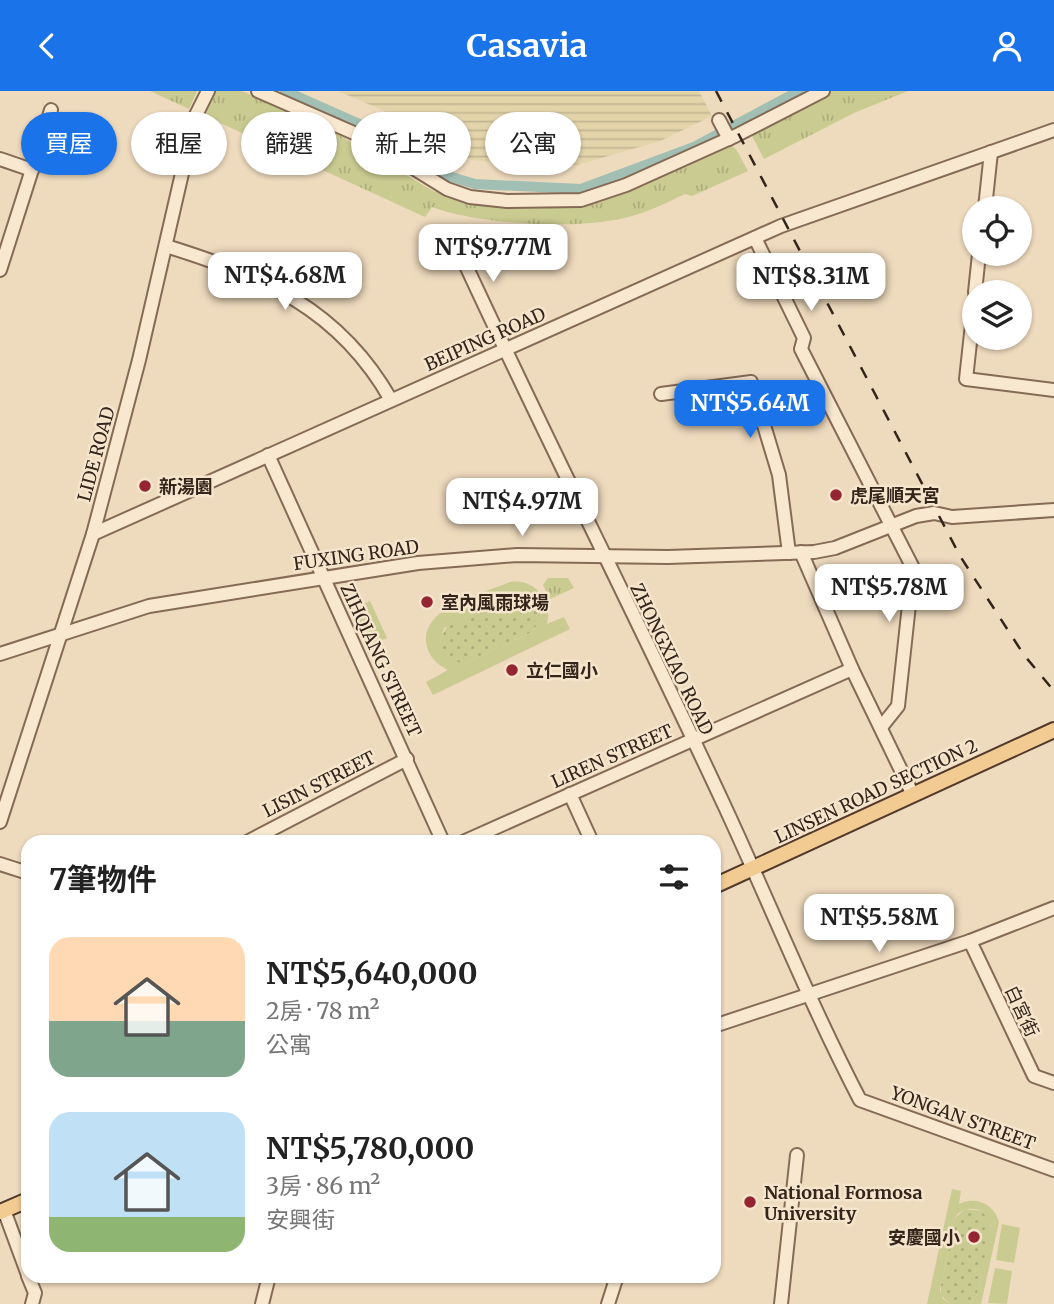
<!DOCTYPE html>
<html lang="zh-TW">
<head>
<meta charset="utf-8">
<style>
  body { margin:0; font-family:Merriweather,"Noto Sans TC",serif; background:#f2f2f2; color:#222; height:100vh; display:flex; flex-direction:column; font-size:26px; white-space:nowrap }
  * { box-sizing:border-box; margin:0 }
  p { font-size:23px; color:#767676 }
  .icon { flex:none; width:38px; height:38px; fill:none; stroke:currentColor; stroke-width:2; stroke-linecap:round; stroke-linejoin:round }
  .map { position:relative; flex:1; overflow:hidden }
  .sheet { position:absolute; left:21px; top:744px; width:700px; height:448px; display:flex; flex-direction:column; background:#fff; border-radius:21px; box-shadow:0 2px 5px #0004 }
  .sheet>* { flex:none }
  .guide { position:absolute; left:21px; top:21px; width:700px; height:63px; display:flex; gap:14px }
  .controls { position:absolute; left:962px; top:105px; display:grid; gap:14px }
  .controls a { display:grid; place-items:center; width:70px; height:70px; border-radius:50%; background:#fff; box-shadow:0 2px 5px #0004; font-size:35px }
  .price { position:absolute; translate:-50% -60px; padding:0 16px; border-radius:14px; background:#fff; color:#222; font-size:23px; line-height:46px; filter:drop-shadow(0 2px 4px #0008) }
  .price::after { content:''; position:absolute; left:50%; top:42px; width:21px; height:16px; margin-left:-10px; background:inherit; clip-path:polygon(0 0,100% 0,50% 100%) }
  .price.active { background:#1a73e8; color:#fff }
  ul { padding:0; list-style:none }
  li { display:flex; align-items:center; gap:21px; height:175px; padding:0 28px }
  li span { display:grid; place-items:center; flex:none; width:196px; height:140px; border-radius:21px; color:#555 }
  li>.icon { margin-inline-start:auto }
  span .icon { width:84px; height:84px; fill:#fffc; stroke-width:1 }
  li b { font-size:30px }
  h2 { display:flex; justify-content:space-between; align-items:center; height:84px; padding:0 28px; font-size:30px }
  .chip { padding:0 24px; border-radius:32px; background:#fff; box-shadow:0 2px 5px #0004; font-size:24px; line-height:63px }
  .chip.active { background:#1a73e8; color:#fff }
  header { display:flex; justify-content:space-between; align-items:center; height:91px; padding:0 28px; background:#1a73e8; color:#fff; font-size:32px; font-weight:700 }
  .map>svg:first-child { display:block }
</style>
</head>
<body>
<header><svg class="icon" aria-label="back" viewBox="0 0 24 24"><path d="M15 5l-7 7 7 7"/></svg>Casavia<svg class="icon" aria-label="person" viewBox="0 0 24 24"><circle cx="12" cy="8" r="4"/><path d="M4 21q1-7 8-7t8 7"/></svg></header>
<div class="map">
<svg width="1054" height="1213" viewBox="0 0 1054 1213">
  <defs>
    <pattern id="farmland-rules" width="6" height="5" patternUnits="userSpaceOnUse" patternTransform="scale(1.75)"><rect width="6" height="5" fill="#e3d4aa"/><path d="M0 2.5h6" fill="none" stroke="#c3b692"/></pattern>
    <pattern id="grass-dots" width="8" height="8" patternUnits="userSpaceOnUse" patternTransform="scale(1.75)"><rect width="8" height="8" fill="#cacb91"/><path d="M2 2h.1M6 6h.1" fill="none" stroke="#aeae7c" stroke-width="1.8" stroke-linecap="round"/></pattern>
    <pattern id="park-tufts" width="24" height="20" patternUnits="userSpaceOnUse" patternTransform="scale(1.75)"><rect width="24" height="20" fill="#cacb91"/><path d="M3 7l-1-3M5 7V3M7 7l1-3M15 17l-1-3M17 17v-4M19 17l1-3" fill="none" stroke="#aeae7c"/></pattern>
  </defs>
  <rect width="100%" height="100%" fill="#eedabd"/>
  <path fill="url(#farmland-rules)" d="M338 0H699L712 25 660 50 577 74 534 75 471 69 450 63 382 19Z"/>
  <g fill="url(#grass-dots)">
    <path d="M517 505C532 506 541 516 539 531L532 541 463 573C448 573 440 562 440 548L448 534Z"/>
    <path d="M965 1118 982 1120 990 1129 991 1138 977 1204 970 1213H950L941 1204V1194L955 1127Z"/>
  </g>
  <g fill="url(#park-tufts)">
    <path d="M150 0H197L189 18Z"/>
    <path d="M214 0H242L337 43 433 100 473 112 556 117 595 112 731 55 736 58 748 80 692 105 685 103C662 114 640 125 614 129 566 138 478 133 432 116L425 126 205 25Z"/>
    <path d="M833 0H908L854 22 764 68 750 41Z"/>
    <path d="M548 487H568L574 497 550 508 543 494Z"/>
  </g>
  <g fill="#cacb91" fill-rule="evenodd">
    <path d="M510 491C535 487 553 511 547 533L564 526 570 538 433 604 426 591 448 579C436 573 427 564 426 550 425 514 483 503 510 491ZM511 506H523L537 515 539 531 532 541 463 573 447 566 440 552 444 537Z"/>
    <path d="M370 510 387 547 367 556 350 519Z"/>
    <path d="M952 1098 961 1100 959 1113C975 1105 994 1112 999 1131L981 1213H970L977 1204 991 1134 982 1120C971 1116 961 1117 955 1127L940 1199 943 1208 950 1213H927Z"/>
    <path d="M1002 1133 1020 1137 1014 1172 996 1169Z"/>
    <path d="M995 1177 1012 1180 1007 1213 988 1212Z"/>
  </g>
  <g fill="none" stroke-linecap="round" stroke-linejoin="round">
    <path stroke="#a1bfb3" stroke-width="10" d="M285 0 373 39 445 84 475 93 581 98 694 56 799 0"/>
    <defs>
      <g id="minor">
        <path d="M258 0 363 46 447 98 470 106 507 110 581 109 626 94 735 45 823 0"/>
        <path d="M719 29 729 48"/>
        <path d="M0 68 32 79"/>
        <path d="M985 117 991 61"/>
        <path d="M451 142C539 335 636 524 725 716 770 813 810 913 860 1009L1054 1079"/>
        <path d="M755 147 804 247 801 258 913 477 898 615 882 635"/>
        <path d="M166 155C262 185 339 217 391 309"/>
        <path d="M0 179 51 19"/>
        <path d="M975 201 979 163"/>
        <path d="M975 206 966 288 1054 299"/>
        <path d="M661 303 751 291 779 384 789 462"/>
        <path d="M268 364 443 751"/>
        <path d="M93 443 781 135 1054 39"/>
        <path d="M801 461 852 578 913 704"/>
        <path d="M0 563 149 515 418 472 517 464 668 466 814 461 835 457 916 425 934 422 952 426 1054 419"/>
        <path d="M570 703 592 751"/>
        <path d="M0 731 93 443 139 269 195 26 208 0"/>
        <path d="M247 751 407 668"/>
        <path d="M463 751 852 578"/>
        <path d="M0 773 28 782"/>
        <path d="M970 850 1034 985 1054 992"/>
        <path d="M714 935 970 850 1054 817"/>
        <path d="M4 1119 28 1184"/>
        <path d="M28 1185 35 1202 32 1213"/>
        <path d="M262 1213 269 1185"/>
        <path d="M608 1213 617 1185"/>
        <path d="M781 1213 797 1064"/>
      </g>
      <g id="major">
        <path d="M714 795 1054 639"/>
        <path d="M0 1121 28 1109"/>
      </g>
    </defs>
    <use href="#minor" stroke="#856a56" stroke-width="16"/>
    <use href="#major" stroke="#52392b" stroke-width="18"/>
    <use href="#minor" stroke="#f9e8d0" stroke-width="12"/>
    <use href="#major" stroke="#f2cb93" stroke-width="14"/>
    <path stroke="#34251b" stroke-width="2.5" stroke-dasharray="12 12" stroke-linecap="butt" d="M716 0 960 465 1024 564 1054 600"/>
  </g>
  <g fill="#942632" stroke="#f5e5cc" stroke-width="2.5">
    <circle cx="145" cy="395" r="7"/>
    <circle cx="836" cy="404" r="7"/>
    <circle cx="427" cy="511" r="7"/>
    <circle cx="512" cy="579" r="7"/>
    <circle cx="750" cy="1111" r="7"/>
    <circle cx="974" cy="1146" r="7"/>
  </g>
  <g text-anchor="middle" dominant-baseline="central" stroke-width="5" stroke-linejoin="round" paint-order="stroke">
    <g font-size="18" fill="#34251b" stroke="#f5e5cc">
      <text transform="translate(485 248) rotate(-24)">BEIPING ROAD</text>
      <text transform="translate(96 363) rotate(-75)">LIDE ROAD</text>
      <text transform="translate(356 464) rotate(-8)">FUXING ROAD</text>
      <text transform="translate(672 568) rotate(64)">ZHONGXIAO ROAD</text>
      <text transform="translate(381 569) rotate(65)">ZIHQIANG STREET</text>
      <text transform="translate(612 665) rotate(-24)">LIREN STREET</text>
      <text transform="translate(319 693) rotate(-27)">LISIN STREET</text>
      <text transform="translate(876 700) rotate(-25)">LINSEN ROAD SECTION 2</text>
      <text transform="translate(1022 920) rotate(65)">白宮街</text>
      <text transform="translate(963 1027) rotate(20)">YONGAN STREET</text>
    </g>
    <g font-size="18" font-weight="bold" fill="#34251b" stroke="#f5e5cc" text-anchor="start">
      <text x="159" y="395">新湯園</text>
      <text x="850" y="404">虎尾順天宮</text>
      <text x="441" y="511">室內風雨球場</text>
      <text x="526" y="579">立仁國小</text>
      <text x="764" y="1101">National Formosa<tspan x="764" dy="21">University</tspan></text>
      <text x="960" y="1146" text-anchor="end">安慶國小</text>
    </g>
  </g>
</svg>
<div class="controls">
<a><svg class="icon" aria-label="locate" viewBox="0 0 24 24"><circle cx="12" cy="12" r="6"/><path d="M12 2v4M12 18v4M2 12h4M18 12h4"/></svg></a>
<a><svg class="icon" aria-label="layers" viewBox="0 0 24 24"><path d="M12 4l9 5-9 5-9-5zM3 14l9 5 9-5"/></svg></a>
</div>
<b class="price" style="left:493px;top:193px">NT$9.77M</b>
<b class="price" style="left:285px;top:221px">NT$4.68M</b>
<b class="price" style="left:811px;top:222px">NT$8.31M</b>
<b class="price active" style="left:750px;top:349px">NT$5.64M</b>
<b class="price" style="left:522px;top:447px">NT$4.97M</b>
<b class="price" style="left:889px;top:533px">NT$5.78M</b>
<b class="price" style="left:879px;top:863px">NT$5.58M</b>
<div class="guide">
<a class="chip active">買屋</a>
<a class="chip">租屋</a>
<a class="chip">篩選</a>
<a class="chip">新上架</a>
<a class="chip">公寓</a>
</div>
<section class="sheet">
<h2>7筆物件<svg class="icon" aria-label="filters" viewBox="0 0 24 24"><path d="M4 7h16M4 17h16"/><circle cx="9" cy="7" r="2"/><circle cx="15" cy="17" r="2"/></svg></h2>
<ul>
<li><span style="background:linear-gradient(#ffd9b3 60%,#7fa58c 0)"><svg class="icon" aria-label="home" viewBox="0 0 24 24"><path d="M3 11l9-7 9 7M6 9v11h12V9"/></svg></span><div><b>NT$5,640,000</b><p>2房 · 78 m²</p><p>公寓</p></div></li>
<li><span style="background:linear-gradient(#bfe0f5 75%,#8fb573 0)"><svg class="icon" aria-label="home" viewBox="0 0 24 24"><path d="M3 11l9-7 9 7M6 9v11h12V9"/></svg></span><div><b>NT$5,780,000</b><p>3房 · 86 m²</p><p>安興街</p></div></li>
</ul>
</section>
</div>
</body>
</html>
